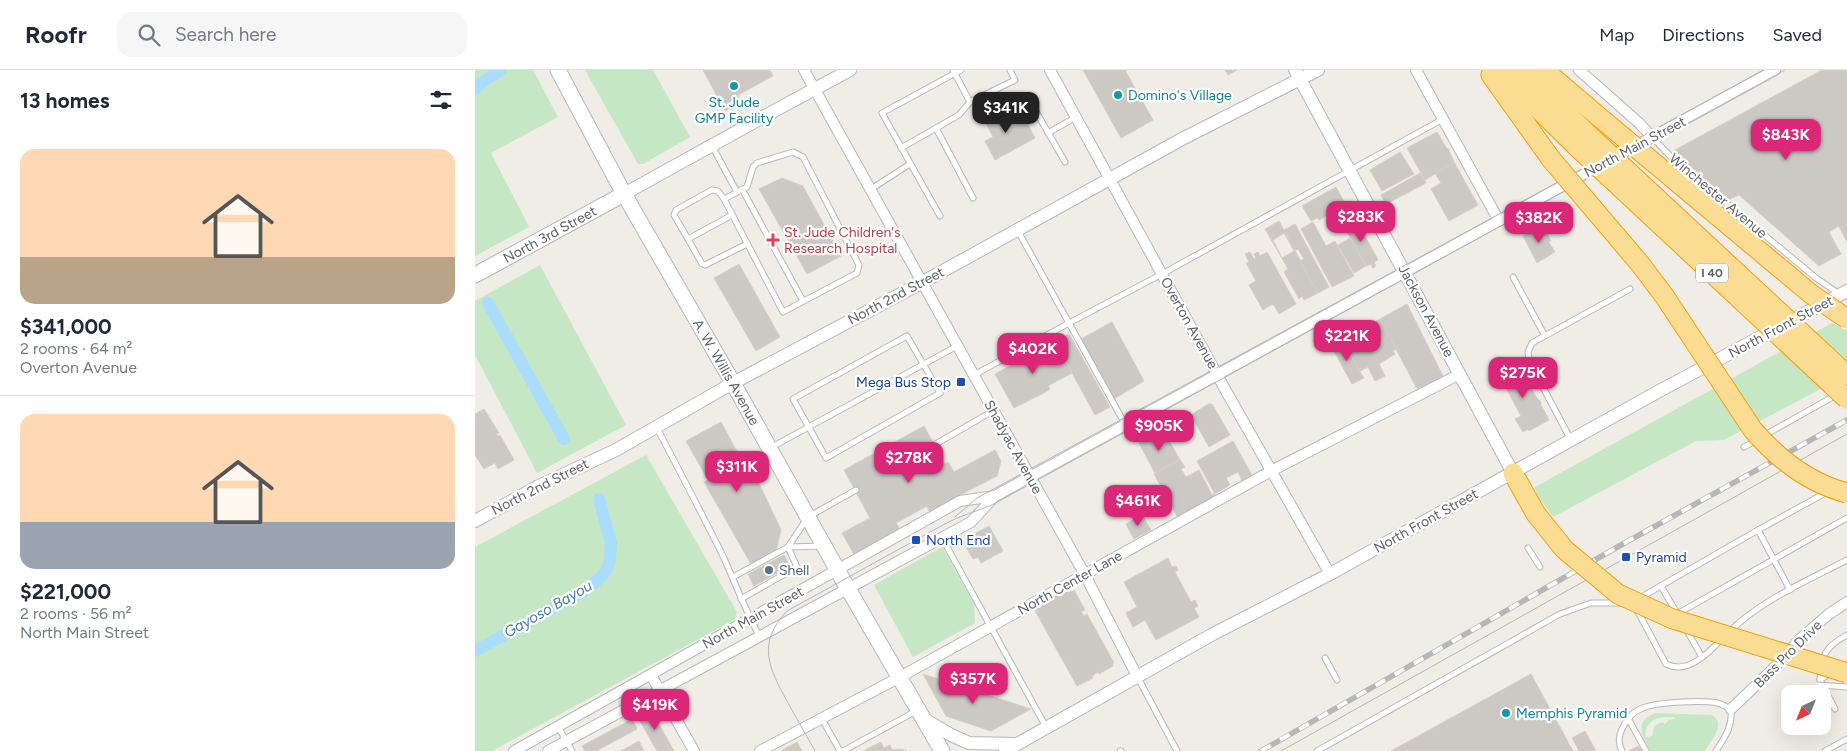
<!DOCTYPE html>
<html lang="en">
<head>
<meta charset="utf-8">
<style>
  body { margin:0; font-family:Figtree,sans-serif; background:#f6f6f7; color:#1f2937; height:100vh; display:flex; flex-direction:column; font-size:19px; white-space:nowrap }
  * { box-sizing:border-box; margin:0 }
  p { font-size:16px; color:#747a83 }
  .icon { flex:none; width:28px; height:28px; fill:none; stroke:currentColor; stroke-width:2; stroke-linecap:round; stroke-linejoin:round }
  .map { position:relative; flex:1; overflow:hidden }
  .side { display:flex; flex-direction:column; background:#fff; width:475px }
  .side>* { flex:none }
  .needle { width:32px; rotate:223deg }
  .controls { position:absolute; left:1306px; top:615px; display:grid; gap:10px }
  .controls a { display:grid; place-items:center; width:50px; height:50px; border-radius:10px; background:#fff; box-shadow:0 5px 20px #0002; font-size:25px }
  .price { position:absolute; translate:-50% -42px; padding:0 11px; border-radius:10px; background:#db2777; color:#fff; font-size:16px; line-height:32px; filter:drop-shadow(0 1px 2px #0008) }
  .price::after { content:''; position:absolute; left:50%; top:30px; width:15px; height:11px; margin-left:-8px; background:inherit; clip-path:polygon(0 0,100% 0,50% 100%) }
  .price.current { background:#222; color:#fff }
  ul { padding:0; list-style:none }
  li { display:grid; align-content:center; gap:10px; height:265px; padding:0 20px }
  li+li { border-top:1px solid #e0e1e3 }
  li span { display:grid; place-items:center; height:155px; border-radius:15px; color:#555 }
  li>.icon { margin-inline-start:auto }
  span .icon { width:90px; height:90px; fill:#fffc; stroke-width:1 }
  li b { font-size:21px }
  h2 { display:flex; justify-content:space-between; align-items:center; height:60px; padding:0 20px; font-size:21px }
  header { display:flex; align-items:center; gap:30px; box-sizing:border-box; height:70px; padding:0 25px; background:#fff; border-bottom:1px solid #e0e1e3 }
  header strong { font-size:24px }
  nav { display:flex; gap:28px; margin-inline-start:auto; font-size:18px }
  .search { width:350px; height:45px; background:#f6f6f7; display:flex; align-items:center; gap:12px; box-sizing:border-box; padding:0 18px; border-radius:15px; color:#747a83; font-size:19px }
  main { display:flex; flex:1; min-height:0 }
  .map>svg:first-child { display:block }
</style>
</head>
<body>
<header>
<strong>Roofr</strong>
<div class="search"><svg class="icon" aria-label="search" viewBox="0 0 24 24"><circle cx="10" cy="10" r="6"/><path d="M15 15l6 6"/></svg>Search here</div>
<nav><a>Map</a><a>Directions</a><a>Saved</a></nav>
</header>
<main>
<section class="side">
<h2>13 homes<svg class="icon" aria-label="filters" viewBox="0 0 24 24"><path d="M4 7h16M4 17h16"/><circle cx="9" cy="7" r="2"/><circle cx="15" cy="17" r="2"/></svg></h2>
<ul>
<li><span style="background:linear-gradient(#ffd9b3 70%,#b9a48a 0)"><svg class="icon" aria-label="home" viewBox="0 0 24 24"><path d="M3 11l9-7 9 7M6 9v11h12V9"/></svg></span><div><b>$341,000</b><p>2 rooms · 64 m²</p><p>Overton Avenue</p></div></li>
<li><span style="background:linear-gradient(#ffd9b3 70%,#9aa5b1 0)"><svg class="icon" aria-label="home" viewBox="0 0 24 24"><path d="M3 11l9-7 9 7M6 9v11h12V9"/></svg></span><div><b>$221,000</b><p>2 rooms · 56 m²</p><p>North Main Street</p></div></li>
</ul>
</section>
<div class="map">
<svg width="1372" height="681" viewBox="0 0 1372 681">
  <rect width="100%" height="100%" fill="#f0ede7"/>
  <g fill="#c5e7c4" fill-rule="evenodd">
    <path d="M0 0H58L83 47 16 83 54 157 0 186Z"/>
    <path d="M110 0H178L215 67 168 94H163Z"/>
    <path d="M65 195 151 355 62 403 0 285V231Z"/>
    <path d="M1357 253 1372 261V305L1249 370 1221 371 1078 447 1062 425 1060 417Z"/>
    <path d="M171 385 262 542 259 550 17 681H0V477Z"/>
    <path d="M467 477 499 534 500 553 438 587 399 515Z"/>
    <path d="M1180 643 1237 645C1252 653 1236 671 1230 681H1175C1167 665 1159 652 1180 643ZM1189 647H1199L1200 649 1194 650 1190 654 1187 652C1180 654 1177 658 1178 665L1170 668C1170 655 1176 649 1189 647Z"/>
  </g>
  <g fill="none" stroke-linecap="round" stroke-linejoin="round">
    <g stroke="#a9dcfd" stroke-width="12">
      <path d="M0 19 6 13 26 0"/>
      <path d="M13 233 89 369"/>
      <path d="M0 581 109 521 126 507 132 499 135 489 136 473 124 429"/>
    </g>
  </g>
  <g fill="#ccc8c4" stroke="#d5cfc5" fill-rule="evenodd">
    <path d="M228 0H295L298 6 263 25 266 32 250 41Z"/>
    <path d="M608 0H650L678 50 646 68Z"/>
    <path d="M750 0H762L753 5Z"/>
    <path d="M1347 0H1372V172L1364 156 1354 162 1366 184 1344 196 1264 125 1253 130 1198 81Z"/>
    <path d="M523 38 533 55 541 50 543 53 550 49 560 68 520 90 510 71 518 67 507 46Z"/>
    <path d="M962 62 972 79 973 78 979 92 950 110 932 78Z"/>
    <path d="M925 82 939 104 907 121 895 100Z"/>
    <path d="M979 92 1003 135 974 151 956 119 966 113 960 103Z"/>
    <path d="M945 103 951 113 911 134 906 125Z"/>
    <path d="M307 108 328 116 366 186 332 204 284 119Z"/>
    <path d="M861 117 871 135 844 150 842 148 836 151 827 136Z"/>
    <path d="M875 149 878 154 882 151 903 190 899 192 901 196 898 198 896 194 891 196 867 153Z"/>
    <path d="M804 151 843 223 829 230 827 226 824 229 809 202 813 199 790 159ZM809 163 819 181 807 188 798 170Z"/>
    <path d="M838 152 851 176 860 171 879 206 857 217 826 159Z"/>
    <path d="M820 154 854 217 843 223 825 191 829 189 823 179 820 181 809 160Z"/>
    <path d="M1067 155 1076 171H1073L1080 182 1062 193 1048 166Z"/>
    <path d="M875 168 891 196 879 203 863 175Z"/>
    <path d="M775 182 779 189 781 188 779 184 783 182 785 186 792 182 821 234 804 244 798 234 788 240 774 215 781 211 771 193 774 192 770 184Z"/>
    <path d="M264 194 305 267 281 281 239 208Z"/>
    <path d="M932 234 969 308 943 319 941 317 905 249Z"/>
    <path d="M905 249 921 279 918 281 920 284 904 294 887 259Z"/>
    <path d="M637 252 669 311 639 329 606 269Z"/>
    <path d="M594 264 635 337 620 345 580 272Z"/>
    <path d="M889 264 910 306 900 311 893 297 885 301 883 299 871 274Z"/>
    <path d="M868 269 883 299 889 308 877 314 856 276Z"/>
    <path d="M579 271 597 303 573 316 575 319 569 323 539 338 520 304Z"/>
    <path d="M1042 293 1061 327 1066 332V335L1074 350 1054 361 1053 359 1048 362 1040 349 1046 346 1023 303Z"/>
    <path d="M733 334H737L755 365 734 377 716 345Z"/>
    <path d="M9 339 24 363 21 364 23 366 25 365 39 390 23 399 20 393 9 399 0 385V344Z"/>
    <path d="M246 352 267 391 269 390 279 408 281 407 306 460 301 481 276 494 229 412 233 410 211 371Z"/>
    <path d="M449 356 470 394 473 392 479 402 520 380 526 391 522 406 454 441 452 436 421 453 424 458 379 484 367 463 395 448 369 400Z"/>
    <path d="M688 360 705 390 680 403 664 373Z"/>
    <path d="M758 371 778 407 768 412 763 402 751 408 755 415 740 424 722 391Z"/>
    <path d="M705 390 710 397 706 399 711 407 724 400 737 425 739 423 741 427 703 448 679 404Z"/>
    <path d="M667 445 676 460 659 469 651 454Z"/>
    <path d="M514 456 528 481 506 493 503 487 498 489 488 472 494 469 493 467Z"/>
    <path d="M309 485 315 496 279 516 273 504Z"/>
    <path d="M693 488 697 497 701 496 703 500 700 502 716 532 720 530 723 536 719 538 724 547 681 570 670 550 658 557 651 543 662 537 649 512Z"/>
    <path d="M595 519 597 522 599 520 610 540 606 542 609 546 612 544 639 593 637 594 638 596 624 604 623 602 617 606 618 608 602 616 559 539Z"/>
    <path d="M448 604 556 639 516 661 471 646Z"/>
    <path d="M1056 604 1098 681H916Z"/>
    <path d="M175 638 199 681H182L162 646Z"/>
    <path d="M157 649 162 659 121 681H110L107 676Z"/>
    <path d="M1110 661 1121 681H1104L1097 668Z"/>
    <path d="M164 671 169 681H146Z"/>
    <path d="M322 672 327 681H306Z"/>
    <path d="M406 672 409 678 415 675 417 680 425 679 432 681H388Z"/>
    <path d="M1163 676 1167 681H1154Z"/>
  </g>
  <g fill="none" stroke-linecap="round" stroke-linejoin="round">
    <defs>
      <g id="service">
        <path d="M478 0 495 32"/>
        <path d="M559 38 590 92"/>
        <path d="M461 58 498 128"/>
        <path d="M573 63 601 47"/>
        <path d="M1177 67 1196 87 1341 208 1363 223"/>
        <path d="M237 76 262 122"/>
        <path d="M426 78 484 45 495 32 540 10 535 0"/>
        <path d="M318 82 328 87 384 195 382 203 308 242 249 129 272 117 278 97 282 93Z"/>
        <path d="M267 119 328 231"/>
        <path d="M396 119 435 94"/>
        <path d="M257 145 213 169 227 194 230 195 272 174"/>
        <path d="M465 146 407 43 486 0"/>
        <path d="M543 161 650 354"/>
        <path d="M213 169 199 145 201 140 237 120 243 121 249 129"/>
        <path d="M1038 207 1070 266"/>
        <path d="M432 266 465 323 351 388 318 329Z"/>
        <path d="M499 305 594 253 687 204 968 49"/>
        <path d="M182 358C204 400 226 442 247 484 260 512 270 540 285 567"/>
        <path d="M1290 365 1363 324"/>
        <path d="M1096 370 1054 291 1053 282 1057 273 1155 219"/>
        <path d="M459 375 518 341"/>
        <path d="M297 377 482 276"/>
        <path d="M1269 377 1282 370"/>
        <path d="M1283 460 1315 520"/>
        <path d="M467 468 571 657"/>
        <path d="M313 477 333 447 381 420"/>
        <path d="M1053 478 1065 497"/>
        <path d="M258 507 313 477 347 476"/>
        <path d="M1186 516 1203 545"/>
        <path d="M266 529 322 497 313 477"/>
        <path d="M1163 529 1283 460 1354 421"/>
        <path d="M1162 540 1191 594C1213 605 1233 583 1248 568"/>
        <path d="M1202 544 1372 448"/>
        <path d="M1211 559 1227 587"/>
        <path d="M1254 562C1285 531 1333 510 1372 490"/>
        <path d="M850 588 862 610"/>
        <path d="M1354 604 1345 610 1360 639"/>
        <path d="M662 606 702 681"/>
        <path d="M1345 610C1346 585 1351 576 1372 565"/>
        <path d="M1153 648 1171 681"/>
        <path d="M347 649 365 681"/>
        <path d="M83 657 97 681"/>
        <path d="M368 681 441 641"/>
        <path d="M645 681H646"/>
        <path d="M842 681 1085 544 1116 533H1147"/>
        <path d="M1147 681C1143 673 1143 667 1147 659 1151 650 1158 641 1168 638 1181 632 1228 630 1242 633 1247 634 1251 637 1256 639 1258 656 1250 667 1241 681"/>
        <path d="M1350 681 1372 669"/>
      </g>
      <g id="minor">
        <path d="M329 0 610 505 662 606"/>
        <path d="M575 0 751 321 855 504"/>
        <path d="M941 0 1024 151"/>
        <path d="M1104 0 1164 53 1177 67"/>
        <path d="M176 605 219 681"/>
        <path d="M1256 639 1298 599 1324 570 1354 544 1372 532"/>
        <path d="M39 681 485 431 520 426"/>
        <path d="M73 681 496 452 520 426 1300 0"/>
        <path d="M285 681 425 607 796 401 985 304"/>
      </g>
      <g id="tertiary">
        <path d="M820 0 1038 403"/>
        <path d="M149 124 299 41 375 0"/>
        <path d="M0 451 64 416 141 380 258 313 448 212 707 69 843 0"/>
        <path d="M449 649 476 665 494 673 540 674"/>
        <path d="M530 681 738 564 855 504 1186 320 1372 221"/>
      </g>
      <g id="secondary">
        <path id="s1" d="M83 0 149 124 258 313 368 510 467 681"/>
        <path id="s2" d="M0 205 149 124"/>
      </g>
      <g id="motorway">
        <path d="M1024 0 1102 77"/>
        <path d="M1047 0 1117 68"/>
        <path d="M1069 0 1123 46"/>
        <path d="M1016 5 1076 89"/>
        <path d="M1038 403 1061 444"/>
      </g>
    </defs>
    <use href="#service" stroke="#b4b7bb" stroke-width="7"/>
    <use href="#minor" stroke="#b4b7bb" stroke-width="12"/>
    <use href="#tertiary" stroke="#b4b7bb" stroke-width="14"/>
    <use href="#secondary" stroke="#b3b6bb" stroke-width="17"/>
    <use href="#motorway" stroke="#f29e05" stroke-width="21"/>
    <use href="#service" stroke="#fff" stroke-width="5"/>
    <use href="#minor" stroke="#fff" stroke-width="10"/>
    <use href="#tertiary" stroke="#fff" stroke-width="12"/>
    <use href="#secondary" stroke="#fff" stroke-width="15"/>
    <use href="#motorway" stroke="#fbdc93" stroke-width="19"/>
    <g stroke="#b5b6b7" stroke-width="1">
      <path d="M480 447 502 428 1289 0"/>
      <path d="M340 681C331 665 322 649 313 633 294 598 281 574 312 541L466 456 482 448 517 435 1310 0"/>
      <path d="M806 681 1372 364"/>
    </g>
    <defs>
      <path id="rail" d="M786 681 1146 475 1372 350"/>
    </defs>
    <use href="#rail" stroke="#b5b6b7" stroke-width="5.5"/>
    <use href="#rail" stroke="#fff" stroke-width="4" stroke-dasharray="11" stroke-linecap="butt"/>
    <defs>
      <path id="service-bridge" d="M1343 615 1372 617"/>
      <g id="motorway-bridge">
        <path d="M1123 46 1336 224 1372 249"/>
        <path d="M1117 68 1372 305"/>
        <path d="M1102 77 1372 329"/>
        <path d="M1076 89 1166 195 1190 227 1278 360C1304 390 1334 413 1372 423"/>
        <path d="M1061 444 1089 479 1143 524 1198 549 1372 603"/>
      </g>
    </defs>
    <use href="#service-bridge" stroke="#b4b7bb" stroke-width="7" stroke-linecap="butt"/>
    <use href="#motorway-bridge" stroke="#f29e05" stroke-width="21" stroke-linecap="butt"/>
    <use href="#service-bridge" stroke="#fff" stroke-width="5"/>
    <use href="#motorway-bridge" stroke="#fbdc93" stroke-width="19"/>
  </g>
  <g fill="#0f9aa8" stroke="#fff" stroke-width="2">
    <circle cx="259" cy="16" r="5"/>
    <circle cx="643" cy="25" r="5"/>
    <circle cx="1031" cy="643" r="5"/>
  </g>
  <path fill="#e0444e" stroke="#fff" stroke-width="2" d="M295.5 162.5h5v5h5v5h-5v5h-5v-5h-5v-5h5z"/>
  <g fill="#1a4fb4" stroke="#fff" stroke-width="2">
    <rect x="481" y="307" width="10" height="10" rx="2.5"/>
    <rect x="436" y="465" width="10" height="10" rx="2.5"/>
    <rect x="1146" y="482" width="10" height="10" rx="2.5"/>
  </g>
  <circle fill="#5c6f8a" stroke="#fff" stroke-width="2" cx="294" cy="500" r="5"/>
  <g text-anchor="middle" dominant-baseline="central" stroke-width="4.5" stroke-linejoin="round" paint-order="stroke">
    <rect fill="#fff" stroke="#8e9195" stroke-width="1" x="1221" y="193.5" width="32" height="19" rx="4"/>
    <g font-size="12" font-weight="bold" fill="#5e6267">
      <text x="1237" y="203">I 40</text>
    </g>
    <g font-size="14" fill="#0d838f" stroke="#fff" text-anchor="start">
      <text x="653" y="25">Domino's Village</text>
      <text x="259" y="32" text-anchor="middle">St. Jude<tspan x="259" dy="16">GMP Facility</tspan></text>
      <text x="1041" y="643">Memphis Pyramid</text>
    </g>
    <g font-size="14" fill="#5e6267" stroke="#fff">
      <text transform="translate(1160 77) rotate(-28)">North Main Street</text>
      <text transform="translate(1243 126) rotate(40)">Winchester Avenue</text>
      <text stroke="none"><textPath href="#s2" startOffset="85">North 3rd Street</textPath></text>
      <text transform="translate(421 226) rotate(-28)">North 2nd Street</text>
      <text transform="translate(951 241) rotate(62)">Jackson Avenue</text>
      <text transform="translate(714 253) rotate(61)">Overton Avenue</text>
      <text transform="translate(1306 257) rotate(-28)">North Front Street</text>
      <text stroke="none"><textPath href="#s1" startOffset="346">A. W. Willis Avenue</textPath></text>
      <text transform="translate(538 377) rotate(61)">Shadyac Avenue</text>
      <text transform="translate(65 417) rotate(-27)">North 2nd Street</text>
      <text transform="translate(951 451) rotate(-29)">North Front Street</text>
      <text transform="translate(595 513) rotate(-29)">North Center Lane</text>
      <text transform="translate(278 548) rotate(-29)">North Main Street</text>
      <text transform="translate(1313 584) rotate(-45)">Bass Pro Drive</text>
    </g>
    <g font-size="14" fill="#be3a42" stroke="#fff" text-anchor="start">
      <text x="309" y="162">St. Jude Children's<tspan x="309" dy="16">Research Hospital</tspan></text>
    </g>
    <g font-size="14" fill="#164399" stroke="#fff" text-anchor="start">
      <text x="476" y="312" text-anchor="end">Mega Bus Stop</text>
      <text x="451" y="470">North End</text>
      <text x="1161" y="487">Pyramid</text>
    </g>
    <g font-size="14" fill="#4e5e75" stroke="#fff" text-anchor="start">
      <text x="304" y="500">Shell</text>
    </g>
    <g font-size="15" font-style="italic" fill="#4278a7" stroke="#fff">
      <text transform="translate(73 539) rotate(-30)">Gayoso Bayou</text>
    </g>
  </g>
</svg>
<div class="controls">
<a><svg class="needle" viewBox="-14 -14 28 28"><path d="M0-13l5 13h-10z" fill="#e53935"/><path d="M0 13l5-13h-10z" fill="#747a83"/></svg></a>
</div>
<b class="price current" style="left:531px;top:64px">$341K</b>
<b class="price" style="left:1311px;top:91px">$843K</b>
<b class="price" style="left:886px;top:173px">$283K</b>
<b class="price" style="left:1064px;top:174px">$382K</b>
<b class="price" style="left:872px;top:292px">$221K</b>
<b class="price" style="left:558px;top:305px">$402K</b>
<b class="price" style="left:1048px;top:329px">$275K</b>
<b class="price" style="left:684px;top:382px">$905K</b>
<b class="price" style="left:434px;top:414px">$278K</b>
<b class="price" style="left:262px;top:423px">$311K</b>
<b class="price" style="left:663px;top:457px">$461K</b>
<b class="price" style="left:498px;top:635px">$357K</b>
<b class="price" style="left:180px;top:661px">$419K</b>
</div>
</main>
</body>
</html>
